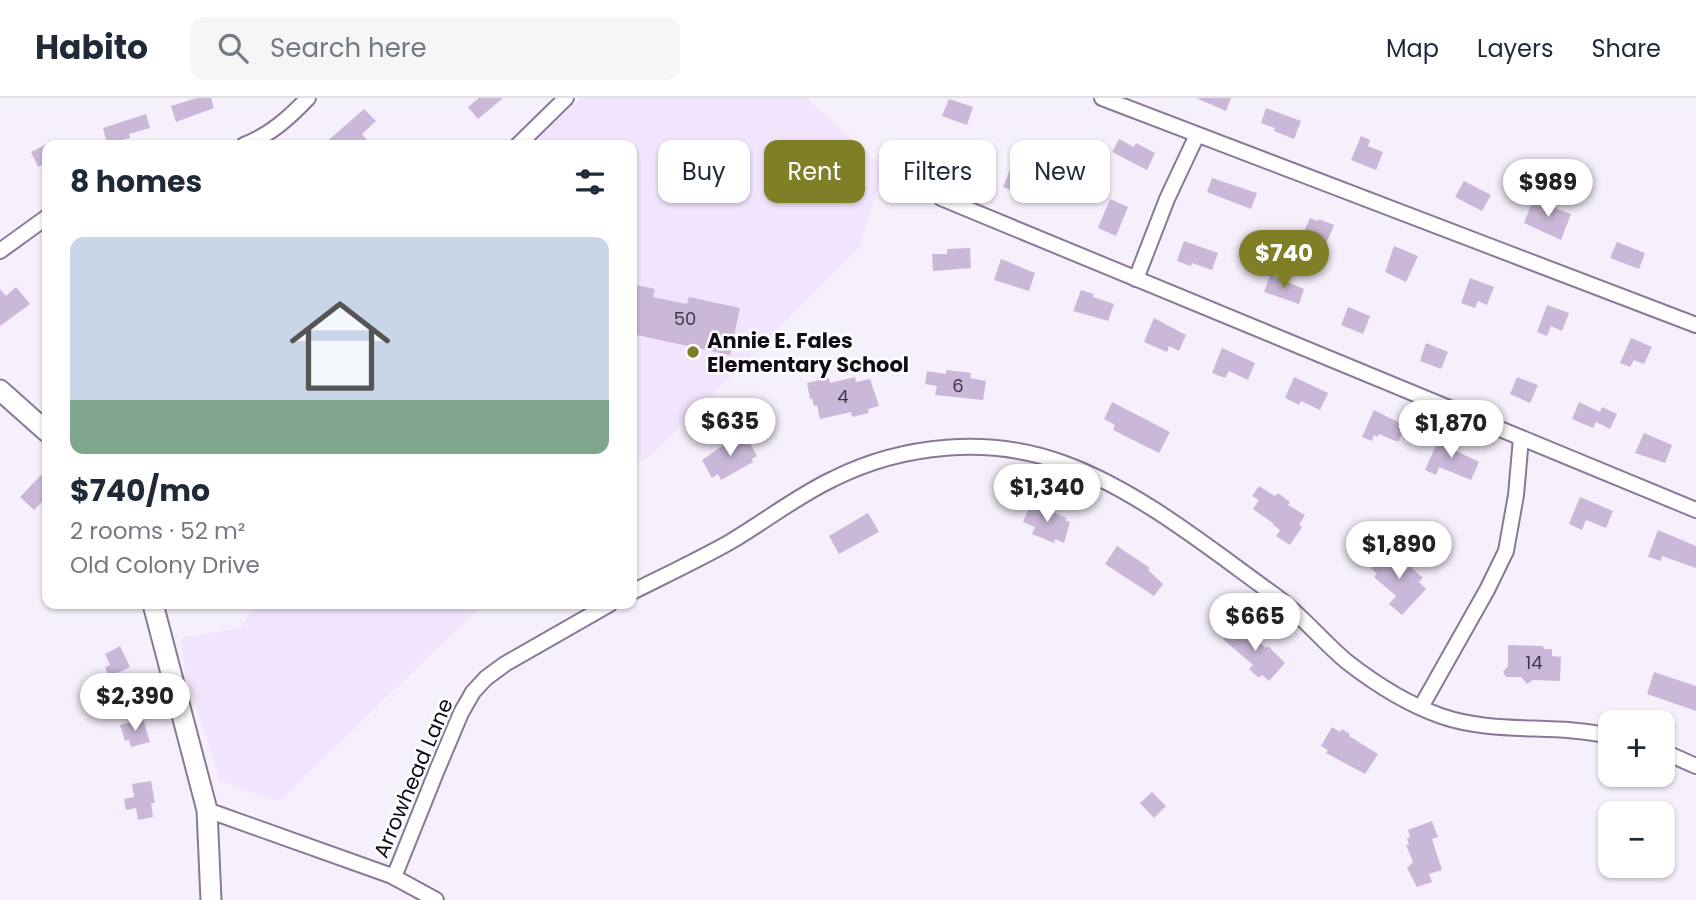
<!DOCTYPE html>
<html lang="en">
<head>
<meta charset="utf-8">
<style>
  body { margin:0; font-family:Poppins,sans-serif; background:#f6f6f7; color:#1f2937; height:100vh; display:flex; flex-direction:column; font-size:26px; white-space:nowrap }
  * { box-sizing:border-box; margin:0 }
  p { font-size:23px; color:#747a83 }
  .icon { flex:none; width:38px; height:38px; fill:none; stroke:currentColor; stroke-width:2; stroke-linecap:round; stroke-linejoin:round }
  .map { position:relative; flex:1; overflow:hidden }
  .drawer { position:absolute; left:42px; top:42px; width:595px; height:469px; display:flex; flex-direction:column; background:#fff; border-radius:14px; box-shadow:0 2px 5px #0004 }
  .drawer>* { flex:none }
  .hud { position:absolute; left:658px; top:42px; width:665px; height:63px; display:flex; gap:14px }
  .fabs { position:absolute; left:1598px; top:612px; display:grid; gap:14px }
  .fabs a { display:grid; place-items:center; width:77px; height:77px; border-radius:14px; background:#fff; box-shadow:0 2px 5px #0004; font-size:35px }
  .price { position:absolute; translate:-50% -60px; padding:0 16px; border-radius:24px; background:#fff; color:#222; font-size:23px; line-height:46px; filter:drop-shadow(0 2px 4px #0008) }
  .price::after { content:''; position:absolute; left:50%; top:42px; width:21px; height:16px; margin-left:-10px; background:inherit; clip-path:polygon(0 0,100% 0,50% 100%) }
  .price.selected { background:#807e27; color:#fff }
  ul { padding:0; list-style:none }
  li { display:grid; align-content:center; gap:14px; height:371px; padding:0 28px }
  li span { display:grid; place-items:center; height:217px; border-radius:14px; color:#555 }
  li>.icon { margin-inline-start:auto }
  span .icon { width:126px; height:126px; fill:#fffc; stroke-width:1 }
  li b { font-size:30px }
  h2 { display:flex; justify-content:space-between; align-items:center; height:84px; padding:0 28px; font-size:30px }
  .pill { padding:0 24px; border-radius:14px; background:#fff; box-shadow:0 2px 5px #0004; font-size:24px; line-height:63px }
  .pill.selected { background:#807e27; color:#fff }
  header { display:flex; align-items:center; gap:42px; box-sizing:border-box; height:98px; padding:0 35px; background:#fff; border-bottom:2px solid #e0e1e3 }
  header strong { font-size:33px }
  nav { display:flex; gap:38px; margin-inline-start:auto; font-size:24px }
  .search { width:490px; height:63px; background:#f6f6f7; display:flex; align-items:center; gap:18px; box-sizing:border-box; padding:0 24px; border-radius:14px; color:#747a83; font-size:26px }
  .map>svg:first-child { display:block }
</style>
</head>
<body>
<header>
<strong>Habito</strong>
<div class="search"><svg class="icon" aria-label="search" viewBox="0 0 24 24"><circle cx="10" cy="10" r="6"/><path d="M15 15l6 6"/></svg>Search here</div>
<nav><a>Map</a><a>Layers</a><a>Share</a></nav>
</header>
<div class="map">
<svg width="1696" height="802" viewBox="0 0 1696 802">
  <rect width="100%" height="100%" fill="#f6effc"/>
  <g fill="#f2e4fc">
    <path d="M581 0H806L884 70 859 150 649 359 632 368V47H531Z"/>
    <path d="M256 506H483L279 703 220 683 185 573 181 540 240 530Z"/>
  </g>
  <g fill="#cbb8d8">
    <path d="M197 0H211L214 10 176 24 171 8Z"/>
    <path d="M479 0H503L478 21 468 9Z"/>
    <path d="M1196 0H1231L1226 13Z"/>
    <path d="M949 1 973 9 967 27 942 18Z"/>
    <path d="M1266 10 1301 23 1294 41 1274 33 1275 30 1261 25Z"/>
    <path d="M364 11 376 23 362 36 367 42 361 47H358L353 42 347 47H323Z"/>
    <path d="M146 16 150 30 129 36 130 40 107 46 103 30Z"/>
    <path d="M1361 38 1370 42 1368 48 1383 54 1376 72 1351 62Z"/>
    <path d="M1119 41 1134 49 1136 45 1155 55 1147 72 1112 54Z"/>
    <path d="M47 46V64L38 69 31 54Z"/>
    <path d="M1013 64 1035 73 1025 98 1003 89Z"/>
    <path d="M1212 80 1257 95 1251 111 1207 94Z"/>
    <path d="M1464 83 1491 97 1482 113 1455 99Z"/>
    <path d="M1110 101 1128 109 1116 138 1098 130Z"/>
    <path d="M1533 102 1571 116 1561 142 1524 125Z"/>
    <path d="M1310 120 1318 123 1319 121 1334 127 1326 146 1303 136Z"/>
    <path d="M1184 143 1218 155 1212 172 1192 165 1191 168 1177 163Z"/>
    <path d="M1617 144 1645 155 1639 171 1610 160Z"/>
    <path d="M1394 148 1418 158 1406 184 1385 174Z"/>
    <path d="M970 150 971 170 933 173 932 156H947V151Z"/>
    <path d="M1001 161 1035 175 1029 193 994 182Z"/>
    <path d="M1270 177 1304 191 1299 206 1264 194Z"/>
    <path d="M1470 180 1494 189 1487 207 1478 203 1475 210 1461 205Z"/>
    <path d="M632 186 655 191 653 199 687 206 689 199 740 210 730 257 632 236Z"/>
    <path d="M16 189 30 206 0 228V191L6 198Z"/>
    <path d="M1081 192 1094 196 1093 199 1114 206 1108 223 1073 213Z"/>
    <path d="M1547 207 1569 215 1562 233 1551 228 1547 238 1537 234Z"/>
    <path d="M1348 209 1370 218 1363 236 1341 227Z"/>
    <path d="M1154 220 1186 237 1179 253 1169 248 1167 254 1144 244Z"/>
    <path d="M1631 240 1652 249 1644 266 1634 262 1630 269 1620 265Z"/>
    <path d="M1426 245 1448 254 1441 271 1420 263Z"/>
    <path d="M1222 250 1255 265 1248 282 1229 273 1225 280 1212 275Z"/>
    <path d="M946 272 971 275 970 280 986 283 983 302 935 297 937 288 925 286 927 273 946 276Z"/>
    <path d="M855 279 856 284 870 281 879 308 868 311 869 315 852 319 851 314 820 321 817 307 814 308 812 301H810L807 285 829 280 830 285Z"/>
    <path d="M1294 279 1328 295 1320 312 1301 303 1299 307 1285 300Z"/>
    <path d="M1517 279 1538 287 1530 305 1510 296Z"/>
    <path d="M1112 304 1170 334 1159 355 1113 332 1115 327 1104 321Z"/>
    <path d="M1579 304 1600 314 1602 309 1617 316 1610 331 1596 324 1593 330 1572 321Z"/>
    <path d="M1374 312 1406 328 1398 344 1379 336 1377 339 1374 337 1372 343 1362 339Z"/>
    <path d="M1644 335 1672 347 1665 365 1635 355Z"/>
    <path d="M746 338 757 358 752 361 753 364 721 382 718 376 712 380 702 362 734 340 736 344Z"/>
    <path d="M1440 338 1453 344 1450 350 1479 364 1471 382 1439 369 1436 377 1425 372Z"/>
    <path d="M41 377 47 383V399L34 412 20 399Z"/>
    <path d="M1259 388 1275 398 1278 395 1290 404 1288 407 1305 417 1299 427 1302 429 1290 447 1276 438 1280 432 1273 427 1274 426 1253 411 1259 402 1252 398Z"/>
    <path d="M1580 399 1613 413 1606 430 1586 422 1582 432 1569 426Z"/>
    <path d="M1031 405 1067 420 1065 422 1070 424 1064 445 1055 441 1054 445 1032 436 1035 429 1023 424Z"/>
    <path d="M868 415 879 434 839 456 829 438Z"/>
    <path d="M1658 432 1696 448V470L1662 458 1661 463 1648 459Z"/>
    <path d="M1117 448 1150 470 1148 472 1163 486 1154 498 1105 466Z"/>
    <path d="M1399 454 1414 467 1412 470 1423 480 1419 484 1426 491 1402 517 1389 506 1396 498 1374 479 1377 476 1371 470 1385 455 1393 462Z"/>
    <path d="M1238 525 1266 550 1268 548 1285 565 1269 583 1262 577 1259 580 1249 571 1253 567 1223 541Z"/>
    <path d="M1508 547 1543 548 1544 551H1552V558L1561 559 1560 583 1533 582 1527 586 1521 579H1506L1503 574 1508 568Z"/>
    <path d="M120 548 130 569 109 579 105 569 110 567 105 556Z"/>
    <path d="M1654 574 1696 588V613L1647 596Z"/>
    <path d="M143 621 150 644 131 649 129 642 125 643 120 627Z"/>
    <path d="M1332 629 1340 634 1342 631 1350 636 1349 638 1378 656 1365 676 1326 655 1328 652 1321 648Z"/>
    <path d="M151 683 155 705H151L153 719 138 722 136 710 126 712 124 701 134 699 132 686Z"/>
    <path d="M1152 694 1166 708 1154 720 1140 705Z"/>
    <path d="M1432 723 1438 739 1432 741 1442 772 1429 776 1432 784 1417 789 1407 770 1413 764 1406 747H1409L1407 740 1410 739 1408 732Z"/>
  </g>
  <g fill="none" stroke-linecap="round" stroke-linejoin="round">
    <defs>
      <g id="street">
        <path d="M1102 0 1696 227"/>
        <path d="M244 47C270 37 289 20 308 0"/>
        <path d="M518 47 566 0"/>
        <path d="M941 100 1696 412"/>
        <path d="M0 153 47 119"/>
        <path d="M1136 181 1167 101 1197 37"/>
        <path d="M632 494C664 478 698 462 730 444 764 424 797 398 833 381 903 346 989 338 1063 365 1138 392 1209 450 1273 496 1301 516 1320 541 1346 563 1374 585 1407 606 1441 618 1496 637 1554 625 1610 638"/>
        <path d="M1421 609 1487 492 1506 453 1516 397 1521 340"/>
        <path d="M1662 653 1696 668"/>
        <path d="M207 712 392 778 436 802"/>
        <path d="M394 779 437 672 461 615 473 594 486 580 505 566 610 506"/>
      </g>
      <g id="secondary">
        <path d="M0 292 47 334"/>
        <path d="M153 506 207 712 211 802"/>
      </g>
    </defs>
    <use href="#street" stroke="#8a7996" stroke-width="18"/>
    <use href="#secondary" stroke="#8a7996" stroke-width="23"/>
    <use href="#street" stroke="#fff" stroke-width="14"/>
    <use href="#secondary" stroke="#fff" stroke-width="19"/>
  </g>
  <circle fill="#807e27" stroke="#fff" stroke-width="2.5" cx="693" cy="254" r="7"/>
  <g text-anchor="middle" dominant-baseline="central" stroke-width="5" stroke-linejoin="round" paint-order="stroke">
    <g font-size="18" fill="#403746">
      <text x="685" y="220">50</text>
      <text x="958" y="287">6</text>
      <text x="843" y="298">4</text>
      <text x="1534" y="564">14</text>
    </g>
    <g font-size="21" font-weight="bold" fill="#120c16" stroke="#fff" text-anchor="start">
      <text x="707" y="242">Annie E. Fales<tspan x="707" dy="24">Elementary School</tspan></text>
    </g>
    <g font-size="21" fill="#120c16" stroke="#fff">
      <text transform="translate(413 680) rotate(-67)">Arrowhead Lane</text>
    </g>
  </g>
</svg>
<div class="fabs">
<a>+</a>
<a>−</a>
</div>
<b class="price" style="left:1548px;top:121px">$989</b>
<b class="price selected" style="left:1284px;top:192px">$740</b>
<b class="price" style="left:730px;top:360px">$635</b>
<b class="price" style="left:1451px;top:362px">$1,870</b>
<b class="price" style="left:1047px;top:426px">$1,340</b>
<b class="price" style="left:1399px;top:483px">$1,890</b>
<b class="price" style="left:1255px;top:555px">$665</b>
<b class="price" style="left:135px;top:635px">$2,390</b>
<div class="hud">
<a class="pill">Buy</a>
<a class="pill selected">Rent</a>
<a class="pill">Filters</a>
<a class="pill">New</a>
</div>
<section class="drawer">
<h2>8 homes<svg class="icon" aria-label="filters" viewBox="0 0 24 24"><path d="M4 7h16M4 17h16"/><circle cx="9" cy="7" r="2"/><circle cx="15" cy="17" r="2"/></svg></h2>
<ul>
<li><span style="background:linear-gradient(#c9d6e8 75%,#7fa58c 0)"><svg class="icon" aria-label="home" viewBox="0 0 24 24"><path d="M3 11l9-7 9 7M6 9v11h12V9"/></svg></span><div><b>$740/mo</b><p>2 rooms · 52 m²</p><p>Old Colony Drive</p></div></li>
</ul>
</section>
</div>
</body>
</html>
